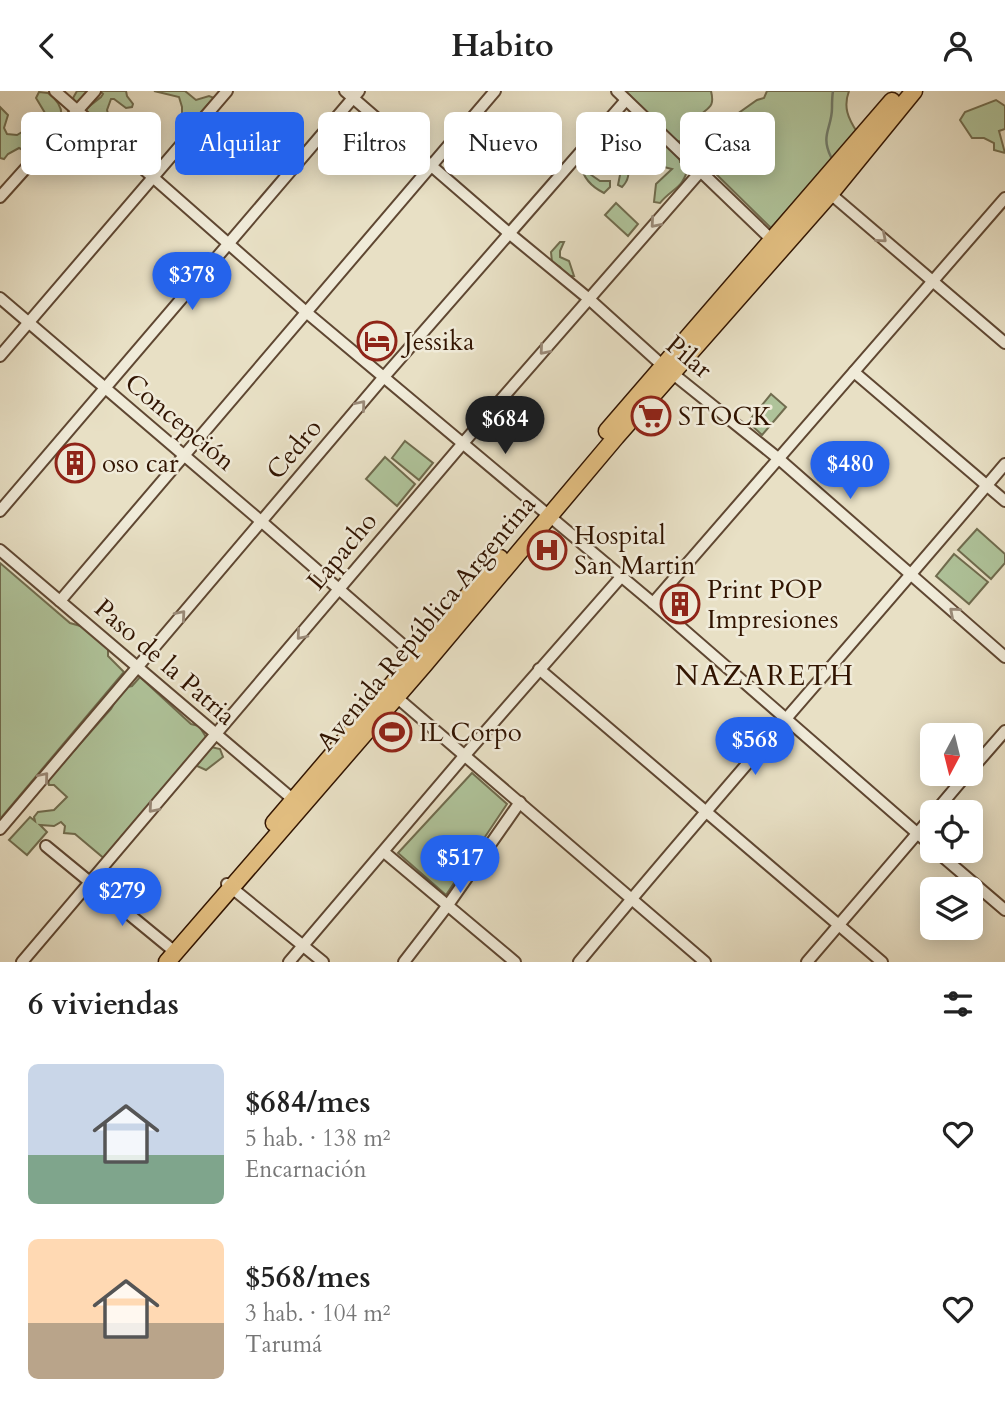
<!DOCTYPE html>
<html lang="es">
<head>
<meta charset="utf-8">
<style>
  body { margin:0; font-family:Cardo,serif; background:#f2f2f2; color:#222; height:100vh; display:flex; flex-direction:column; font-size:26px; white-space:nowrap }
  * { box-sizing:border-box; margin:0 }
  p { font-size:23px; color:#767676 }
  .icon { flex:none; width:38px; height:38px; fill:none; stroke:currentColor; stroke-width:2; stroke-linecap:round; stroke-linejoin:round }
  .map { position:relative; height:871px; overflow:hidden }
  .side { display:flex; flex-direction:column; background:#fff; flex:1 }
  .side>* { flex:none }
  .guide { position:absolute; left:21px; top:21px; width:964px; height:63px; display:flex; gap:14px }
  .needle { width:46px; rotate:187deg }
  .tools { position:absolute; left:920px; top:632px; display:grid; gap:14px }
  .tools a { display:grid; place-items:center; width:63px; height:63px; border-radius:10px; background:#fff; box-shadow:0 4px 18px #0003; font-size:35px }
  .price { position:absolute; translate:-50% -60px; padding:0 16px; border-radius:24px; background:#2563eb; color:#fff; font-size:23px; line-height:46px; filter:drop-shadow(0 2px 4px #0008) }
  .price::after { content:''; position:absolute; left:50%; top:42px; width:21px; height:16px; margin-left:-10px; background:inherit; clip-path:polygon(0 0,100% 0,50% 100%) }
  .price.current { background:#222; color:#fff }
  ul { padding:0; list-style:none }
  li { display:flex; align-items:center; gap:21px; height:175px; padding:0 28px }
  li span { display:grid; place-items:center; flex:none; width:196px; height:140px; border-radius:10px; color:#555 }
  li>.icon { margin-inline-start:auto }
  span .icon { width:84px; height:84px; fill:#fffc; stroke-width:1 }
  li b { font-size:30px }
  h2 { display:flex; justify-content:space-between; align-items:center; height:84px; padding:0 28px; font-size:30px }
  .chip { padding:0 24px; border-radius:10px; background:#fff; box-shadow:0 4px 18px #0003; font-size:24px; line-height:63px }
  .chip.current { background:#2563eb; color:#fff }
  header { display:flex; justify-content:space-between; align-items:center; height:91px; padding:0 28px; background:#fff; font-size:32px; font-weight:700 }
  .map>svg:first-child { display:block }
</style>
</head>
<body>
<header><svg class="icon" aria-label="back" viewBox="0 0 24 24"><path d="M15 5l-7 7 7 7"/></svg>Habito<svg class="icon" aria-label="person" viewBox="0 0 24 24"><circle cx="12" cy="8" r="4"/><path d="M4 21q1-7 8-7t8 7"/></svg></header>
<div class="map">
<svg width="1005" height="871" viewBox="0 0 1005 871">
  <rect width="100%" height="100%" fill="#e8e0c5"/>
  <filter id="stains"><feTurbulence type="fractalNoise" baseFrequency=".00286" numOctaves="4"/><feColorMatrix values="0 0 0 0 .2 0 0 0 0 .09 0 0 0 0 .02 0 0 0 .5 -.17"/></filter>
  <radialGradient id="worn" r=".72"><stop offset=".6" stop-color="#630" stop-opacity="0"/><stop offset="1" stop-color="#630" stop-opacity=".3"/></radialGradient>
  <g fill="#afc39a" stroke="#706c4e" stroke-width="2">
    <path d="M77 0H126L127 5 133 13 132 16 126 17 114 8H111L107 19 109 26H115C123 30 126 38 120 45H117L82 21 101 6 103 3 101 1 97 0 76 13 73 7Z"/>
    <path d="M154 0H185L196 9 209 5 214 7 191 32 182 27V16L179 6Z"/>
    <path d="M622 0H711C715 16 709 16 699 25L695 38 679 51 673 48 679 61 680 71 687 74C690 50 722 56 723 33L757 9 764 7 767 0H849C843 16 848 27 857 41L825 82 817 85 771 137 715 82 706 86 688 75C684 98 672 97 660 112L654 111 656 93 672 78 660 75 662 63 649 39V31L655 32 641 15Z"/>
    <path d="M39 1 48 2C76 23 54 41 39 61L29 62 19 57 8 63 4 68 0 67V16L8 24 4 37 7 43 17 44 22 41 32 45 35 44 48 27 36 7Z"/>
    <path d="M996 9 1005 15V38L999 40 1005 62 994 59V52L984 47H972L960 29 965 21Z"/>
    <path d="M597 54H602L608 62 628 73C629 83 629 89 622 96L618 94 621 79 599 62Z"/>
    <path d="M587 66 598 72 590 75 587 81 600 90H610V96L604 102C592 96 583 87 581 74Z"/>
    <path d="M616 112 638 133 628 145 605 124Z"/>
    <path d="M560 151H564L560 160V166L569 170 574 185H566L560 176 552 171 551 161Z"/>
    <path d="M771 303 786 316 762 344 748 331Z"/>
    <path d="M405 350 433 372 419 389 392 367Z"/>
    <path d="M385 366 415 393 397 415 366 388Z"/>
    <path d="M977 438 1005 463V472L991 488 958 459Z"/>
    <path d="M954 463 988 491 969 513 936 485Z"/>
    <path d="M0 472 70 532 84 536 108 552V565L124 581 0 728Z"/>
    <path d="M140 586 191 633 199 635 206 646 204 652 106 769 75 743 64 742 65 735 61 731 54 735 40 734 47 741 27 764 9 749 30 726 35 730 34 726 38 721 54 719 67 706 54 694H49L48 689 111 618 123 597 132 595Z"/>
    <path d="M211 656 220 658 223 666 206 679 197 675 195 672Z"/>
    <path d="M472 682 507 713 446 804 398 762Z"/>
  </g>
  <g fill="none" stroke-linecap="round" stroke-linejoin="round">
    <path stroke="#6f7a69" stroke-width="2.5" d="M831 66C820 44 832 37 832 17 832 11 832 6 833 0"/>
    <defs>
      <g id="minor">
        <path d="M55 0 306 221 653 512 933 756"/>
        <path d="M345 0 510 143 589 208 662 274 779 368 1005 566"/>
        <path d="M617 0 772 149"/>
        <path d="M826 99 1005 252"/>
        <path d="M0 106 95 0"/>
        <path d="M0 207 262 431 419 568"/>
        <path d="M0 265 227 0"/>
        <path d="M854 281 1005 410"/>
        <path d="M0 420 359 0"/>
        <path d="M0 459 296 711"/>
        <path d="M60 510 495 0"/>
        <path d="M653 512 1005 107"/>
        <path d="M539 578 882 871"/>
        <path d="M394 604 705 871"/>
        <path d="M971 679 1005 640"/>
        <path d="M935 721 968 682"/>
        <path d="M0 738 383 287 626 9"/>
        <path d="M46 755 175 861"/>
        <path d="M936 760 1005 819"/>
        <path d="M384 761 515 871"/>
        <path d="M227 793 323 871"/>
        <path d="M22 871 464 351 700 81"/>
        <path d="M289 871 465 664 621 486"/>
        <path d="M404 871 448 814 520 711"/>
        <path d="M579 871C718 703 864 540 1005 373"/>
        <path d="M807 871 933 724"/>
      </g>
      <g id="highway">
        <path d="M607 340 892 10"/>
        <path d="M274 732 500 467"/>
        <path d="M167 871 424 574 616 346 830 103 914 0"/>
      </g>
    </defs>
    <use href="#minor" stroke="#5f4732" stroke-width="14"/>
    <use href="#highway" stroke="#311401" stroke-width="19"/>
    <use href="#minor" stroke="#f0ebd9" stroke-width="10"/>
    <use href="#highway" stroke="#e4c082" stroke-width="16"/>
  </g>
  <defs><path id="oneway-chevron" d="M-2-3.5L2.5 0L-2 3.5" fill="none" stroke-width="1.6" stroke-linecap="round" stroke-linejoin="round" transform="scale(1.75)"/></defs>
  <g stroke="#9a8a78">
    <use href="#oneway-chevron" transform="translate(655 132) rotate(131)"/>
    <use href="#oneway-chevron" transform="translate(882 147) rotate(41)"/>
    <use href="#oneway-chevron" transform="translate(544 259) rotate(131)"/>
    <use href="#oneway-chevron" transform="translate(361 314) rotate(-50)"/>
    <use href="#oneway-chevron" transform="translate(954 521) rotate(-139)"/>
    <use href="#oneway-chevron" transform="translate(181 524) rotate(-49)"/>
    <use href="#oneway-chevron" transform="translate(301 544) rotate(130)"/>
    <use href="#oneway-chevron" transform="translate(44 686) rotate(-50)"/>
    <use href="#oneway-chevron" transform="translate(153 717) rotate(131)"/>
  </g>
  <defs>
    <symbol id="hotel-ring" viewBox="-11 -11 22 22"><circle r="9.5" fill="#f0ebd9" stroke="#8f2418" stroke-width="1.5"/><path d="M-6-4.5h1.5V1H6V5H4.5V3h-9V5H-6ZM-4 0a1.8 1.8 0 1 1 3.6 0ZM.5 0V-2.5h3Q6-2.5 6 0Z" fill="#8f2418"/></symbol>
    <symbol id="supermarket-ring" viewBox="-11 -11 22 22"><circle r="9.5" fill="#f0ebd9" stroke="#8f2418" stroke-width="1.5"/><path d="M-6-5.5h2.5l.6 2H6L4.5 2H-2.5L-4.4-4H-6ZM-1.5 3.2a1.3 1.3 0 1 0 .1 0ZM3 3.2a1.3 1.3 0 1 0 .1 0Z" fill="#8f2418"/></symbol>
    <symbol id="building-ring" viewBox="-11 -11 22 22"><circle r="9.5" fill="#f0ebd9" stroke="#8f2418" stroke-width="1.5"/><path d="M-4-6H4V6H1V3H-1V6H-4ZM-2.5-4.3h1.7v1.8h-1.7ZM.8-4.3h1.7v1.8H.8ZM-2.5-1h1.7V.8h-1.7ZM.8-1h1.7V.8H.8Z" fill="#8f2418"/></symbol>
    <symbol id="hospital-ring" viewBox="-11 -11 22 22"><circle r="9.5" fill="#f0ebd9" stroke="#8f2418" stroke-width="1.5"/><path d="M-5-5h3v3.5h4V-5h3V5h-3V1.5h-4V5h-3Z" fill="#8f2418"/></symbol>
    <symbol id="stadium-ring" viewBox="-11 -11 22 22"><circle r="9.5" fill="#f0ebd9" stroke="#8f2418" stroke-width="1.5"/><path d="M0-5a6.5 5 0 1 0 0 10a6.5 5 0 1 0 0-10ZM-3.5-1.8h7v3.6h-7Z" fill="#8f2418"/></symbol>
  </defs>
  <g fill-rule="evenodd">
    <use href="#hotel-ring" x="355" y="228" width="44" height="44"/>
    <use href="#supermarket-ring" x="629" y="303" width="44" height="44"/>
    <use href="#building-ring" x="53" y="350" width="44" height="44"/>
    <use href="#hospital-ring" x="525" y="437" width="44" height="44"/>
    <use href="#building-ring" x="658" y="491" width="44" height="44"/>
    <use href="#stadium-ring" x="370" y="619" width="44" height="44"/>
  </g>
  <g text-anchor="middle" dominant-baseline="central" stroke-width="5" stroke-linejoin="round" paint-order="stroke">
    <g font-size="26" fill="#311401" stroke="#f0ebd9" text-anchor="start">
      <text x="404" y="250">Jessika</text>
      <text x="678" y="325">STOCK</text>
      <text x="102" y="372">oso car</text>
      <text x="574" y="444">Hospital<tspan x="574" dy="30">San Martin</tspan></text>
      <text x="707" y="498">Print POP<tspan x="707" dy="30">Impresiones</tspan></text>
      <text x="419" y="641">IL Corpo</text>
    </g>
    <g font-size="26" fill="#311401" stroke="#f0ebd9">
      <text transform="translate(689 266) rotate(40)">Pilar</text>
      <text transform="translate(180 331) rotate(40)">Concepción</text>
      <text transform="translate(294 358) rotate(-50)">Cedro</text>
      <text transform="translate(342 460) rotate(-50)">Lapacho</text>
      <text transform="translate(426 532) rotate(-50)">Avenida República Argentina</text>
      <text transform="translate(165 571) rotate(41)">Paso de la Patria</text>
    </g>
    <g font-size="28" letter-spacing="2" fill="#311401" stroke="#f0ebd9">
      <text x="765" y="585">NAZARETH</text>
    </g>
  </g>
  <rect width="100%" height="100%" filter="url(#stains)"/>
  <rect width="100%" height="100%" fill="url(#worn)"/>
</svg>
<div class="tools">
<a><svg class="needle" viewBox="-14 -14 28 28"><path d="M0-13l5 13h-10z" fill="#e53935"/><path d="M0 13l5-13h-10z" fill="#767676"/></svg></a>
<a><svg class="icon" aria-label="locate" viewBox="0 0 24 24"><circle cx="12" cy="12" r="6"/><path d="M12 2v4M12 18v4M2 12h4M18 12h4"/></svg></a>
<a><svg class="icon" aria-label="layers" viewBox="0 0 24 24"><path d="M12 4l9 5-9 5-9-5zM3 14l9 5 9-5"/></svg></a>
</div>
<b class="price" style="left:192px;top:221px">$378</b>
<b class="price current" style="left:505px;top:365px">$684</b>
<b class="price" style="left:850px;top:410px">$480</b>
<b class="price" style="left:755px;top:686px">$568</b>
<b class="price" style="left:460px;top:804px">$517</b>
<b class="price" style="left:122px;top:837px">$279</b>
<div class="guide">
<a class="chip">Comprar</a>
<a class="chip current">Alquilar</a>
<a class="chip">Filtros</a>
<a class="chip">Nuevo</a>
<a class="chip">Piso</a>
<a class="chip">Casa</a>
</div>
</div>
<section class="side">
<h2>6 viviendas<svg class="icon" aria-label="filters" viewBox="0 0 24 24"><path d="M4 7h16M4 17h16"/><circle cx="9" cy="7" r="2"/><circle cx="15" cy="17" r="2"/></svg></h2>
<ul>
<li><span style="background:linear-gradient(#c9d6e8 65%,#7fa58c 0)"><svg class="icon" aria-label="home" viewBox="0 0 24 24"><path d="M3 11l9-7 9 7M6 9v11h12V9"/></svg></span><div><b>$684/mes</b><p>5 hab. · 138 m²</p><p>Encarnación</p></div><svg class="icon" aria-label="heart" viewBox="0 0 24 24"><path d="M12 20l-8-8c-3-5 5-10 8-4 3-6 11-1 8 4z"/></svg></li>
<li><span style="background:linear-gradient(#ffd9b3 60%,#b9a48a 0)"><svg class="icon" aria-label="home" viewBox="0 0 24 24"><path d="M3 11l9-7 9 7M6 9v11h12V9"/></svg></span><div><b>$568/mes</b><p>3 hab. · 104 m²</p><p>Tarumá</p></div><svg class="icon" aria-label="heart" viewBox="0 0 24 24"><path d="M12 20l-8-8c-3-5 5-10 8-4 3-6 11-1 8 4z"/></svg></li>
</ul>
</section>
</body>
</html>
